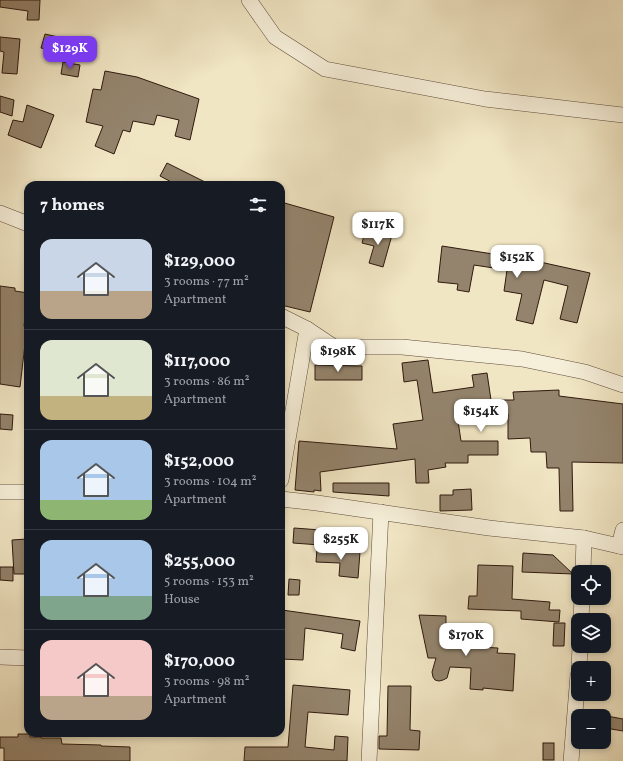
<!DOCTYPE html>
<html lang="en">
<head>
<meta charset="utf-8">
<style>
  body { margin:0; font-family:Vollkorn,serif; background:#20242c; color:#f1f3f6; height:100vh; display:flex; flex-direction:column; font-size:15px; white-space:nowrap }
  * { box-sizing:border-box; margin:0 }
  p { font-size:13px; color:#9ea1a6 }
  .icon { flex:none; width:22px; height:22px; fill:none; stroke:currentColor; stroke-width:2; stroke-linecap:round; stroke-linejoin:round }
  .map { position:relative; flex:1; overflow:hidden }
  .sheet { position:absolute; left:24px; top:181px; width:261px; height:556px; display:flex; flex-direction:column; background:#171b24; border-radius:12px; box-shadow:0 2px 6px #0003 }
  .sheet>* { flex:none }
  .fabs { position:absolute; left:571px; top:565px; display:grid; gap:8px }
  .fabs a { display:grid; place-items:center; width:40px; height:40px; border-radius:8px; background:#171b24; box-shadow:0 2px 6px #0003; font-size:20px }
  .price { position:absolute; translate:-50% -34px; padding:0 9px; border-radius:8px; background:#fff; color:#222; font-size:13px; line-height:26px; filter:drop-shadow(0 1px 2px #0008) }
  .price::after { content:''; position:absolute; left:50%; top:24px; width:12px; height:9px; margin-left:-6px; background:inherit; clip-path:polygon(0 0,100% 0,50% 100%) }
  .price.current { background:#7c3aed; color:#fff }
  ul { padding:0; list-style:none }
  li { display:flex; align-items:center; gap:12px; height:100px; padding:0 16px }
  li+li { border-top:1px solid #363941 }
  li span { display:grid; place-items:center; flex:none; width:112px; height:80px; border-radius:12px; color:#555 }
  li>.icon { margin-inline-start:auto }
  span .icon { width:48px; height:48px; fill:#fffc; stroke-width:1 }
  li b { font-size:17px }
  h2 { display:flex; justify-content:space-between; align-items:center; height:48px; padding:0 16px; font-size:17px }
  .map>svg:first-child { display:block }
</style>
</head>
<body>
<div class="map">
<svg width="623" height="761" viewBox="0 0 623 761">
  <rect width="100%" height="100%" fill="#f1e6c4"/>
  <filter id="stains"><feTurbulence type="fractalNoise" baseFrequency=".005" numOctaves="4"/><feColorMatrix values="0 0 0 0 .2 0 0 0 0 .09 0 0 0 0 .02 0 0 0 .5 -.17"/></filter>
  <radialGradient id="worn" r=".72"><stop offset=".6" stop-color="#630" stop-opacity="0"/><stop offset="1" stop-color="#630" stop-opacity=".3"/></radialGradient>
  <g fill="#94846d" stroke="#2f190e">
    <path d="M0 0H40L39 20H27L28 11 0 7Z"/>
    <path d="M45 34 71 40 68 54 41 48Z"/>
    <path d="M0 37 20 39 17 74 2 73 4 52 0 51Z"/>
    <path d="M63 62 80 65 78 77 61 74Z"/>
    <path d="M105 71 137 77 199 99 190 140 175 136 179 120 157 115 154 125 133 121 130 132 123 130 114 154 95 146 103 126 86 122 93 89 101 90Z"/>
    <path d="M0 96 14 100 12 116 0 112Z"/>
    <path d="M27 105 54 115 41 148 8 135 13 120 23 122Z"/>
    <path d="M167 163 211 185H177L160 176Z"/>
    <path d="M281 202 334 217 310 312 281 305Z"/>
    <path d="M366 228 392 235 383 267 369 263 374 246 362 243Z"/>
    <path d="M442 246 531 260 590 273 577 323 560 319 568 286 544 280 533 324 516 320 522 294 504 291 507 270 474 265 469 292 457 290 458 284 438 282Z"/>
    <path d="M0 286 15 288V291L28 293 24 326 27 327 20 387 0 384Z"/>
    <path d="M428 360 433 393 474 387 472 375 487 373 491 400H514L513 392 559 390V396L623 404V463L572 462 573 511H560L559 468H547L546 452H531L530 438 508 439V414L458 421 461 441H498V455H468V463H445L446 467 428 470 429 483H416L415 459 320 472 321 491 314 490V492L295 490 299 441 397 449 393 424 423 420 417 380 404 382 402 363Z"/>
    <path d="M315 365 362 366V380H315Z"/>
    <path d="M0 414 13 415 12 430 0 429Z"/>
    <path d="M333 483H389V496L333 492Z"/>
    <path d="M471 489 472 510 440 511V495H453V490Z"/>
    <path d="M294 528 321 530 320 545 293 543Z"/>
    <path d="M27 539 28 574H14L12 540Z"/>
    <path d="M317 549 360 552 358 578 339 576 340 563 316 562Z"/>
    <path d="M523 553 553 555 573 574 522 572Z"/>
    <path d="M478 565 513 566 512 599 550 602 549 610H560L559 622 521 619V611L468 609 469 596H477Z"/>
    <path d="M0 567H13V581L0 580Z"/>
    <path d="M289 579 300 580 299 595H288Z"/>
    <path d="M282 610 360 621 355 651 341 648 343 634 305 628 303 660 281 659Z"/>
    <path d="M419 615 446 616V629H461L460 646 498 648 497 653 515 654 513 691 483 688V690L470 689 471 668 450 667 447 678 443 680 439 681 435 680 433 677 432 672 436 658H428Z"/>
    <path d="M554 623H565L564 646H553Z"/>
    <path d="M293 685 350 690 348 715 308 712 305 747 334 750 335 736 348 737 347 761H244L245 747H288Z"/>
    <path d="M388 686H411L410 730 420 731 419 750 379 749V736H387Z"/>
    <path d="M607 716 623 719V731L605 728Z"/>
    <path d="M18 734H30V737H41V738H61L62 744 101 745V746L130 747V761H4V748H0V737H18Z"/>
    <rect x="543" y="743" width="11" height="17"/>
  </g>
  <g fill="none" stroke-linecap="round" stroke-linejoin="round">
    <defs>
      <g id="street">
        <path d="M249 0 275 37 325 69 485 99 623 115"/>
        <path d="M0 213 28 224"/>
        <path d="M281 316 307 329 281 480"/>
        <path d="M307 329 334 347H402L522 359 585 372 623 385"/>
        <path d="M0 492H28"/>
        <path d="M281 499 317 503 489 528 584 538 623 547"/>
        <path d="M619 546 623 530"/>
        <path d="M583 572 584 538"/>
        <path d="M581 620 582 598"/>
        <path d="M0 657 28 658"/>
        <path d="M579 668 580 646"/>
        <path d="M369 761 381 512"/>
        <path d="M571 761 578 675"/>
      </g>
    </defs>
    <use href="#street" stroke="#604c3c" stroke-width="16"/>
    <use href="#street" stroke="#f6efd9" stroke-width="15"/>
  </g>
  <rect width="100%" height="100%" filter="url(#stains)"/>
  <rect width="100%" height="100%" fill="url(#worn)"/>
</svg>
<div class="fabs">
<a><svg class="icon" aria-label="locate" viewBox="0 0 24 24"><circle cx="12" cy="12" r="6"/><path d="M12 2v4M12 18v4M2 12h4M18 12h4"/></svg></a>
<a><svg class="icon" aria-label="layers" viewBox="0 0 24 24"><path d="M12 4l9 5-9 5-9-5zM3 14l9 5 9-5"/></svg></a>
<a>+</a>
<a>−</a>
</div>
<b class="price current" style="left:70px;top:70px">$129K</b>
<b class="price" style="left:378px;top:246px">$117K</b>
<b class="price" style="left:517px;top:279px">$152K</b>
<b class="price" style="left:338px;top:373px">$198K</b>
<b class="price" style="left:481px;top:433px">$154K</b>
<b class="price" style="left:341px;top:561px">$255K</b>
<b class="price" style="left:466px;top:657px">$170K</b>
<section class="sheet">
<h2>7 homes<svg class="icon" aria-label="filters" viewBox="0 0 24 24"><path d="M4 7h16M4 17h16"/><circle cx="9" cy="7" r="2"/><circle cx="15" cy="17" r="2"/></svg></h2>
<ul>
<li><span style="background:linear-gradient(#c9d6e8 65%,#b9a48a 0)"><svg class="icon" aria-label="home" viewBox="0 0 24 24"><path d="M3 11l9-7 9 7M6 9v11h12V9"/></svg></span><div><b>$129,000</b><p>3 rooms · 77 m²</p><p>Apartment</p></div></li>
<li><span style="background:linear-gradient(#dfe7d0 70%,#c2b280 0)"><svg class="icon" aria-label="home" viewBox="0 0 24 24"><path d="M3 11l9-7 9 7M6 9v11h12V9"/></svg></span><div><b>$117,000</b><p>3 rooms · 86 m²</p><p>Apartment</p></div></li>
<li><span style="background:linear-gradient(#a9c7e8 75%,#8fb573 0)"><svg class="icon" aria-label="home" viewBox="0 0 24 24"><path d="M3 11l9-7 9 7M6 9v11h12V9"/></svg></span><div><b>$152,000</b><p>3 rooms · 104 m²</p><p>Apartment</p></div></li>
<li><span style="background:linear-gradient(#a9c7e8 70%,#7fa58c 0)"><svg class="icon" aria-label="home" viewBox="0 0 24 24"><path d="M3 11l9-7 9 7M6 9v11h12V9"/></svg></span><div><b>$255,000</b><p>5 rooms · 153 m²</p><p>House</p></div></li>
<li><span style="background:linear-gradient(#f6c9c9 70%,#b9a48a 0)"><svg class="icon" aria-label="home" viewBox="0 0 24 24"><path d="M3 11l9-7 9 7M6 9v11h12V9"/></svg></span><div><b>$170,000</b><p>3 rooms · 98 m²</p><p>Apartment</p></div></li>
</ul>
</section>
</div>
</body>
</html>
